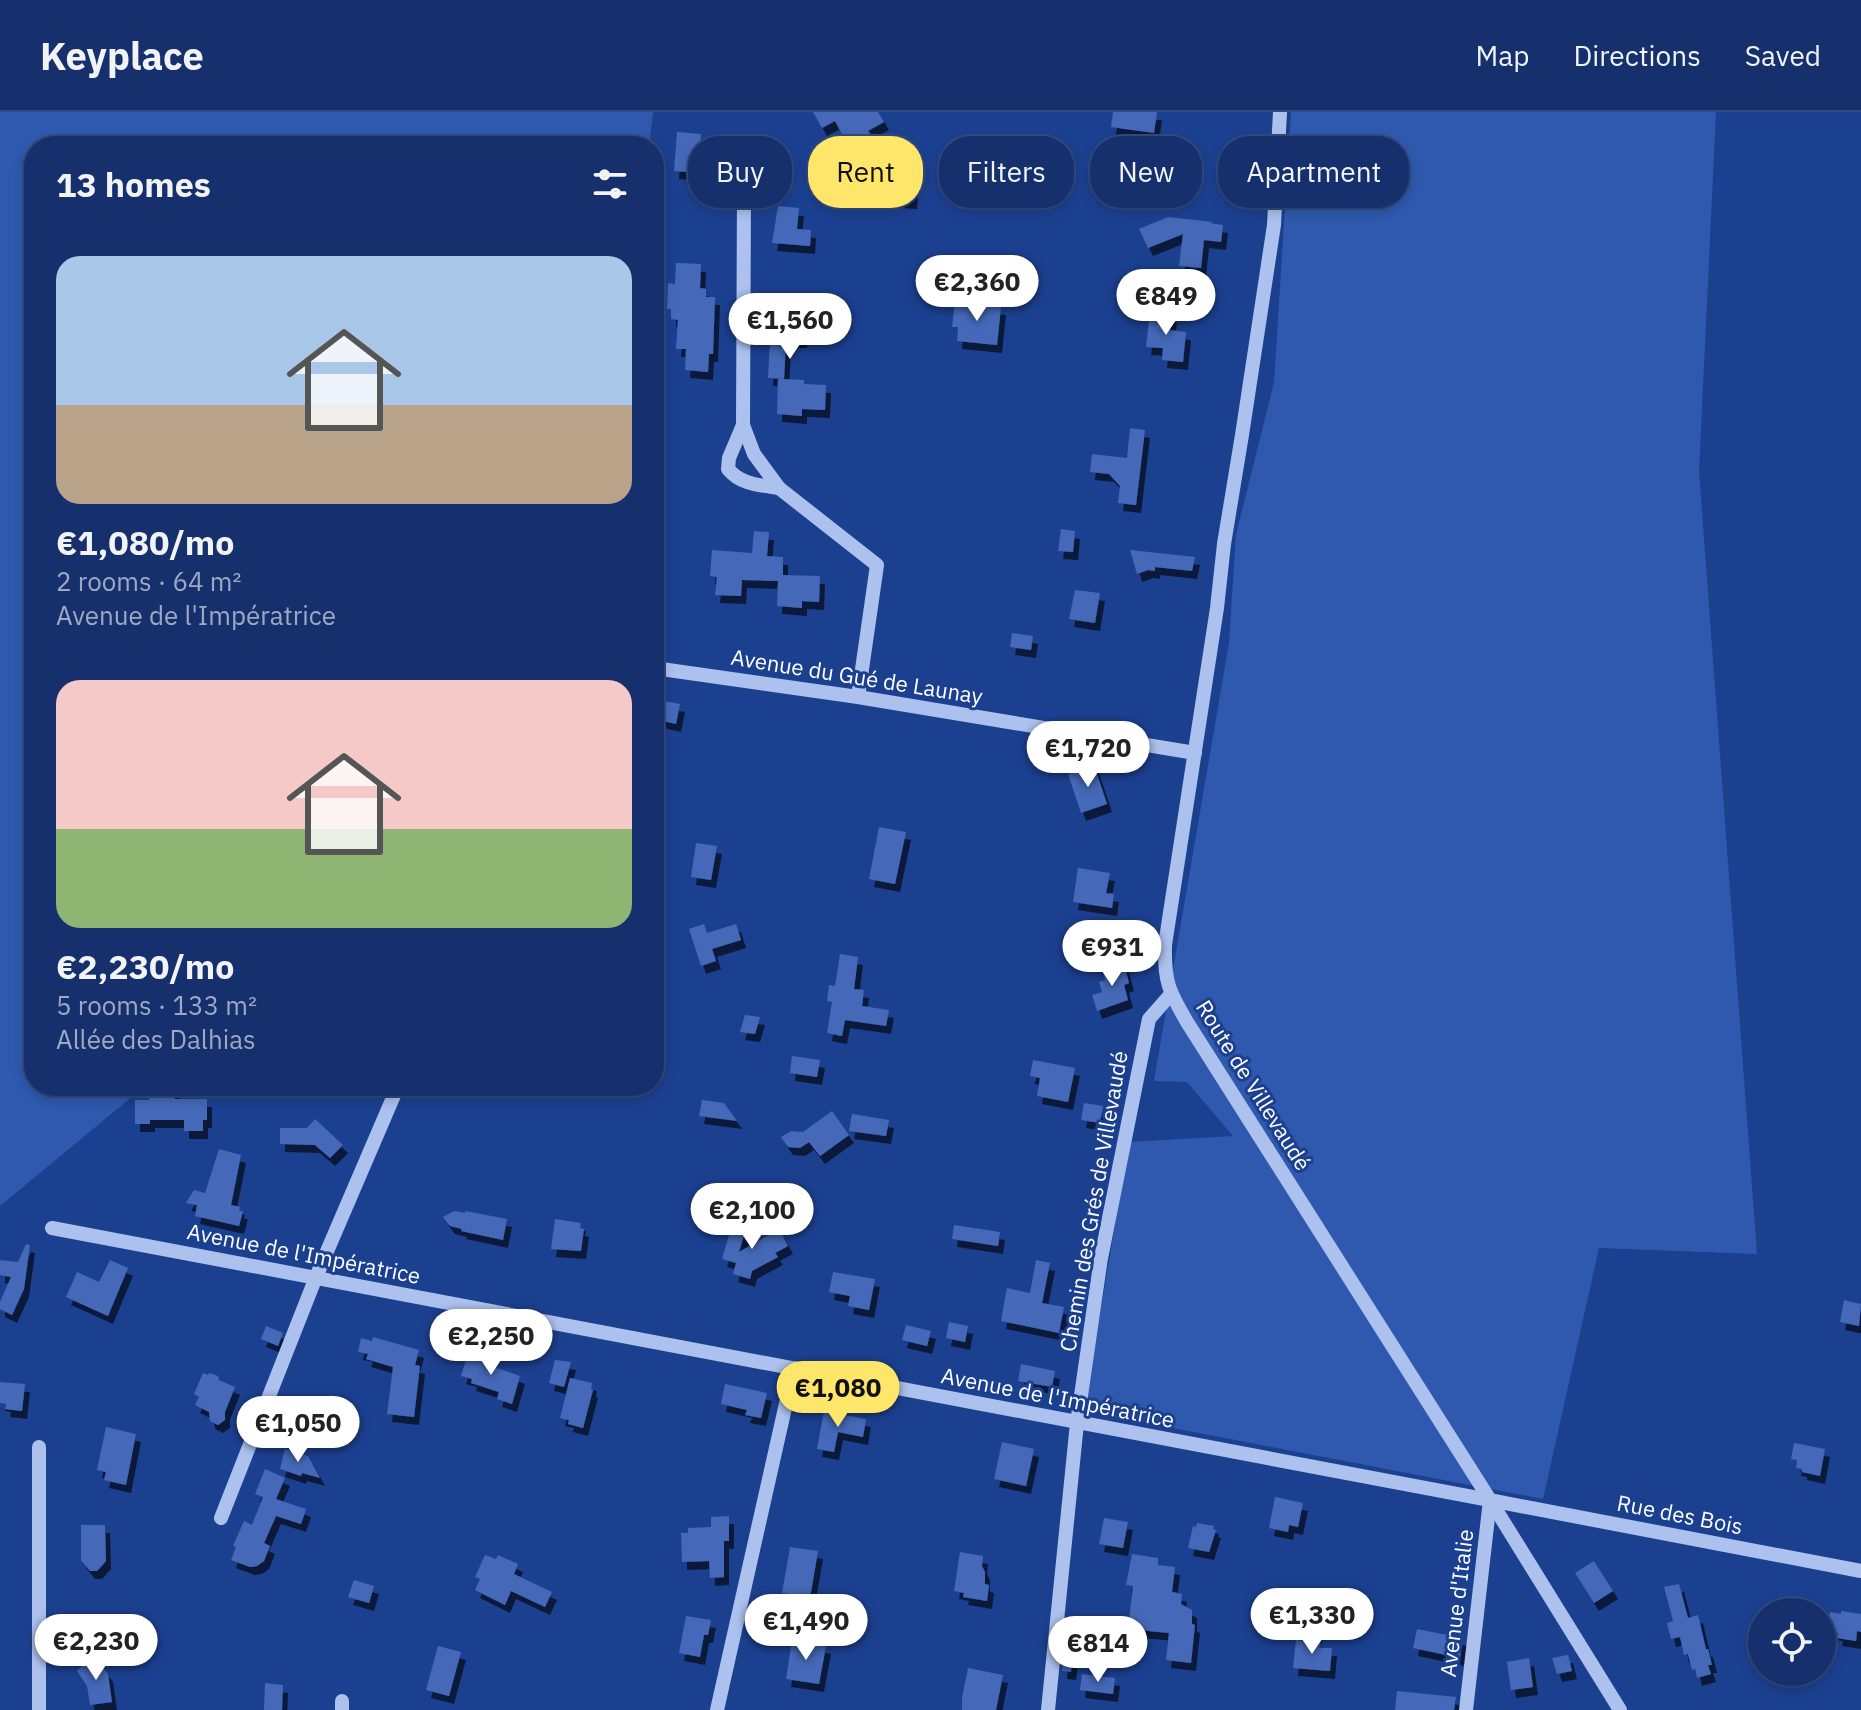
<!DOCTYPE html>
<html lang="en">
<head>
<meta charset="utf-8">
<style>
  body { margin:0; font-family:"IBM Plex Sans",sans-serif; background:#1e3872; color:#f1f3f6; height:100vh; display:flex; flex-direction:column; font-size:30px; white-space:nowrap }
  * { box-sizing:border-box; margin:0 }
  p { font-size:26px; color:#9da9c2 }
  .icon { flex:none; width:44px; height:44px; fill:none; stroke:currentColor; stroke-width:2; stroke-linecap:round; stroke-linejoin:round }
  .map { position:relative; flex:1; overflow:hidden }
  .drawer { position:absolute; left:24px; top:24px; width:640px; height:960px; display:flex; flex-direction:column; background:#15306c; border-radius:32px; box-shadow:0 4px 12px #0003,0 0 0 2px #344b7f }
  .drawer>* { flex:none }
  .hud { position:absolute; left:688px; top:24px; width:760px; height:72px; display:flex; gap:16px }
  .buttons { position:absolute; left:1748px; top:1486px; display:grid; gap:16px }
  .buttons a { display:grid; place-items:center; width:88px; height:88px; border-radius:50%; background:#15306c; box-shadow:0 4px 12px #0003,0 0 0 2px #344b7f; font-size:40px }
  .price { position:absolute; translate:-50% -68px; padding:0 18px; border-radius:28px; background:#fff; color:#222; font-size:26px; line-height:52px; filter:drop-shadow(0 2px 4px #0008) }
  .price::after { content:''; position:absolute; left:50%; top:48px; width:24px; height:18px; margin-left:-12px; background:inherit; clip-path:polygon(0 0,100% 0,50% 100%) }
  .price.on { background:#fee66a; color:#111 }
  ul { padding:0; list-style:none }
  li { display:grid; align-content:center; gap:16px; height:424px; padding:0 32px }
  li span { display:grid; place-items:center; height:248px; border-radius:24px; color:#555 }
  li>.icon { margin-inline-start:auto }
  span .icon { width:144px; height:144px; fill:#fffc; stroke-width:1 }
  li b { font-size:34px }
  h2 { display:flex; justify-content:space-between; align-items:center; height:96px; padding:0 32px; font-size:34px }
  .pill { padding:0 28px; border-radius:32px; background:#15306c; box-shadow:0 4px 12px #0003,0 0 0 2px #344b7f; font-size:28px; line-height:72px }
  .pill.on { background:#fee66a; color:#111 }
  header { display:flex; align-items:center; gap:48px; box-sizing:border-box; height:112px; padding:0 40px; background:#15306c; border-bottom:2px solid #344b7f }
  header strong { font-size:38px }
  nav { display:flex; gap:44px; margin-inline-start:auto; font-size:28px }
  .map>svg:first-child { display:block }
</style>
</head>
<body>
<header>
<strong>Keyplace</strong>
<nav><a>Map</a><a>Directions</a><a>Saved</a></nav>
</header>
<div class="map">
<svg width="1861" height="1598" viewBox="0 0 1861 1598">
  <defs>
    <filter id="shadow"><feDropShadow dx="5" dy="8" stdDeviation="0" flood-color="#0009"/></filter>
  </defs>
  <rect width="100%" height="100%" fill="#1c4090"/>
  <g fill="#2f59ae">
    <path d="M0 0H653L649 34H34V974H145L0 1094Z"/>
    <path d="M1291 0H1716L1699 359 1757 1142 1599 1136 1543 1387 1084 1299 1129 1030 1233 1024 1187 970 1154 969 1229 531 1236 423 1274 271Z"/>
  </g>
  <g fill="#4469b8" filter="url(#shadow)">
    <path d="M813 0H878L884 10 868 19 872 24 850 37 835 9 822 16Z"/>
    <path d="M1113 0H1157L1154 21 1111 15Z"/>
    <path d="M677 20 701 22 700 39 712 40 711 65 687 63V60L674 59Z"/>
    <path d="M983 57 1000 58 1021 70 1013 84 996 75 985 73 964 79 960 63Z"/>
    <path d="M899 74 913 75 912 89 897 88Z"/>
    <path d="M778 94 799 96 797 117 811 118 810 134 772 131Z"/>
    <path d="M1168 105 1213 110 1209 111 1223 113 1221 130 1204 128 1201 156 1179 154 1183 122 1148 136 1139 117Z"/>
    <path d="M676 151 701 152 700 176 706 177V185H715L713 242H709L708 260 685 258 686 237H676L678 208 671 207V197H667L668 171 675 172Z"/>
    <path d="M777 187 804 189 802 228H789V231H786L784 267 804 268V272L826 273 825 298 802 297V304L777 302 778 267H784L768 266 770 229H764L765 204 776 205Z"/>
    <path d="M955 190 1001 195 997 233 957 229 958 215H952Z"/>
    <path d="M1150 200 1172 203 1170 218 1186 220 1183 250 1162 248 1163 236 1146 235Z"/>
    <path d="M1130 316 1145 318 1136 393 1118 391 1120 374 1109 362 1090 360 1092 342 1127 346Z"/>
    <path d="M1061 417 1075 419 1073 440 1058 439Z"/>
    <path d="M754 419 769 420 767 444 783 445V463L820 464 819 490 802 489V496L777 494 778 469 742 468 741 484 715 483 717 465 710 464 712 438 752 441Z"/>
    <path d="M1130 438 1195 445 1192 459 1155 455V459L1148 458 1137 462Z"/>
    <path d="M1075 478 1100 481 1095 511 1069 507Z"/>
    <path d="M1012 521 1033 524 1031 538 1010 535Z"/>
    <path d="M654 587 680 592 676 612 654 607Z"/>
    <path d="M1094 653 1107 692 1081 701 1068 662Z"/>
    <path d="M879 715 906 720 895 772 869 767Z"/>
    <path d="M696 731 717 734 711 768 691 765Z"/>
    <path d="M1078 756 1110 761 1106 781 1114 782 1112 796 1073 790Z"/>
    <path d="M704 812 707 821 736 812 741 828 712 837 716 849 701 854 689 817Z"/>
    <path d="M840 842 858 845 854 877 864 878 862 894 889 898 886 914 845 908 842 924 827 921 832 890 827 889 829 873 835 874Z"/>
    <path d="M1124 852 1129 871 1124 873 1128 888 1097 899 1092 883 1102 880 1099 870 1105 868 1103 858Z"/>
    <path d="M745 903 760 905 755 922 740 920Z"/>
    <path d="M792 944 820 948 817 965 790 961Z"/>
    <path d="M1033 948 1075 956 1068 990 1037 984 1040 966 1030 964Z"/>
    <path d="M158 974H175V987H207V1008H203V1019H184V1008H150V1012H135V988H149V986H158Z"/>
    <path d="M702 988 724 991 737 1009 699 1004Z"/>
    <path d="M1084 991 1103 994 1100 1011 1081 1008Z"/>
    <path d="M832 999 849 1023 820 1044 809 1030 800 1036 788 1035 781 1025 791 1019 803 1020Z"/>
    <path d="M852 1002 889 1008 886 1024 849 1019Z"/>
    <path d="M315 1007 343 1033 330 1046 315 1033 280 1032V1016H307Z"/>
    <path d="M219 1037 241 1043 231 1093 240 1095 239 1099H243L239 1114 195 1104 197 1093 186 1091 194 1078 205 1081Z"/>
    <path d="M454 1099 465 1101V1099L507 1107 503 1128 461 1119 462 1117 450 1114 443 1105Z"/>
    <path d="M555 1107 581 1111 580 1116 584 1117 581 1139 551 1137Z"/>
    <path d="M732 1113 746 1117 739 1140 779 1117 788 1134 775 1141 778 1145 752 1159 750 1167 733 1162 736 1151 722 1147Z"/>
    <path d="M954 1113 1000 1120 998 1134 952 1127Z"/>
    <path d="M26 1132 30 1133 24 1177 12 1203 0 1197V1190L11 1165 0 1163V1148L18 1150Z"/>
    <path d="M110 1148 128 1156 108 1204 66 1185 77 1160 99 1170Z"/>
    <path d="M1036 1148 1050 1151 1042 1191 1064 1195 1059 1221 1001 1209 1007 1176 1030 1181Z"/>
    <path d="M833 1160 875 1167 869 1198 848 1194 850 1184 829 1180Z"/>
    <path d="M1844 1188 1861 1192 1859 1214 1840 1210Z"/>
    <path d="M949 1210 968 1214 965 1230 946 1226Z"/>
    <path d="M906 1213 931 1219 927 1234 902 1228Z"/>
    <path d="M266 1214 283 1221 278 1234 261 1227Z"/>
    <path d="M373 1225 419 1238 415 1253 420 1254 414 1305 387 1302 393 1255 366 1247 368 1242 358 1240 361 1226 372 1229Z"/>
    <path d="M469 1238 485 1243 482 1251 520 1264 512 1292 497 1287 499 1280 471 1271 472 1267 461 1264Z"/>
    <path d="M555 1248 571 1250 564 1275 549 1271Z"/>
    <path d="M1021 1252 1055 1259 1052 1275 1018 1269Z"/>
    <path d="M203 1261 207 1263 210 1261 218 1264 219 1268 235 1275 225 1300V1308L218 1313 210 1309 209 1300 195 1293 199 1285 194 1282Z"/>
    <path d="M570 1266 592 1271 591 1277 593 1278 583 1316 568 1312 569 1308 560 1306Z"/>
    <path d="M0 1270 25 1272 22 1299 5 1297 6 1292 0 1291Z"/>
    <path d="M725 1272 767 1281 761 1306 745 1303 747 1298 721 1292Z"/>
    <path d="M824 1299 866 1307 863 1325 838 1320 834 1340 817 1337Z"/>
    <path d="M106 1315 136 1322 126 1373 104 1368 106 1360 97 1358Z"/>
    <path d="M1002 1330 1034 1337 1026 1374 994 1367Z"/>
    <path d="M1794 1331 1825 1337 1820 1364 1802 1360V1357L1796 1356 1797 1348 1791 1347Z"/>
    <path d="M285 1337 308 1344 320 1366 302 1361 301 1364 280 1357Z"/>
    <path d="M265 1357 285 1366 276 1387 306 1397 301 1412 276 1404 264 1431 270 1434 264 1449 257 1454 250 1455 231 1448 236 1435 233 1434 244 1409 252 1413 263 1385 255 1382Z"/>
    <path d="M1275 1385 1303 1391 1298 1415 1289 1413 1288 1420 1269 1416Z"/>
    <path d="M729 1404V1429H724V1465L710 1466 709 1449 682 1450 681 1421H688V1416L711 1415V1405Z"/>
    <path d="M1104 1406 1128 1410 1123 1436 1099 1432Z"/>
    <path d="M1197 1411 1214 1414 1213 1417 1216 1418 1209 1440 1188 1436 1193 1414 1196 1415Z"/>
    <path d="M81 1413H105L106 1449 97 1459H90L81 1448Z"/>
    <path d="M790 1435 818 1439 810 1486 782 1481Z"/>
    <path d="M960 1440 983 1444 982 1454 985 1460V1472L989 1473 987 1489 963 1485 964 1481 954 1479Z"/>
    <path d="M1132 1442 1158 1446V1453L1175 1455 1172 1480 1182 1482 1181 1492 1192 1498V1512L1195 1513 1191 1551 1166 1548 1169 1521 1128 1517 1133 1474 1126 1473Z"/>
    <path d="M485 1443 496 1447 498 1443 518 1452 514 1462 552 1480 545 1495 511 1479 505 1493 475 1478 480 1467 475 1465Z"/>
    <path d="M1594 1449 1613 1479 1594 1491 1575 1461Z"/>
    <path d="M354 1468 374 1474 369 1491 348 1485Z"/>
    <path d="M1679 1472 1688 1506 1698 1503 1706 1537H1708L1712 1553H1708L1711 1562 1697 1566 1695 1557 1692 1558 1688 1542 1684 1543 1680 1525 1671 1527 1667 1511 1673 1509 1664 1475Z"/>
    <path d="M1311 1478 1329 1480 1328 1500 1310 1497Z"/>
    <path d="M1277 1490 1306 1496 1303 1511 1275 1505Z"/>
    <path d="M1841 1499 1861 1502V1520L1857 1519 1856 1529 1837 1526 1838 1521 1827 1520 1830 1500 1841 1502Z"/>
    <path d="M686 1504 711 1508 708 1523H704L700 1545 679 1541Z"/>
    <path d="M1066 1517 1076 1518 1071 1560 1062 1559Z"/>
    <path d="M1417 1517 1462 1526 1460 1546 1413 1536Z"/>
    <path d="M792 1528 826 1534 819 1572 786 1567Z"/>
    <path d="M1296 1528 1320 1531 1319 1536H1332L1330 1559 1293 1556Z"/>
    <path d="M438 1534 461 1540 449 1584 426 1578Z"/>
    <path d="M93 1543 108 1562 112 1590 90 1593 87 1574 77 1559Z"/>
    <path d="M1568 1543 1572 1559 1557 1562 1552 1546Z"/>
    <path d="M1529 1546 1533 1575 1511 1578 1507 1550Z"/>
    <path d="M968 1556 1003 1563 996 1598H962V1586Z"/>
    <path d="M1082 1562 1115 1566 1113 1582 1080 1578Z"/>
    <path d="M265 1571 283 1573 282 1598H264Z"/>
    <path d="M1397 1579 1456 1585 1454 1598H1395Z"/>
  </g>
  <g fill="none" stroke-linecap="round" stroke-linejoin="round">
    <g stroke="#acc1ee" stroke-width="14">
      <path d="M1280 0 1274 113 1242 323 1224 432 1217 496 1165 833C1164 870 1169 879 1187 910L1490 1388 1620 1598"/>
      <circle cx="756" cy="50" r="19"/>
      <path d="M746 66 744 78 743 313 754 342 779 376 877 453 858 585"/>
      <path d="M743 313 729 346 728 357C741 373 760 373 779 376"/>
      <path d="M654 556 858 585 1195 641"/>
      <path d="M52 1116C655 1228 1258 1344 1861 1459"/>
      <path d="M39 1335V1598"/>
      <path d="M221 1406 316 1165 398 974"/>
      <path d="M342 1598V1589"/>
      <path d="M717 1598 794 1256"/>
      <path d="M1048 1598 1077 1311 1101 1146 1149 907 1171 882"/>
      <path d="M1466 1598 1490 1388"/>
    </g>
  </g>
  <g text-anchor="middle" dominant-baseline="central" stroke-width="6" stroke-linejoin="round" paint-order="stroke">
    <g font-size="22" fill="#fff" stroke="#1c4090">
      <text transform="translate(857 564) rotate(9)">Avenue du Gué de Launay</text>
      <text transform="translate(1254 973) rotate(58)">Route de Villevaudé</text>
      <text transform="translate(1093 1089) rotate(-80)">Chemin des Grés de Villevaudé</text>
      <text transform="translate(304 1141) rotate(11)">Avenue de l'Impératrice</text>
      <text transform="translate(1058 1285) rotate(11)">Avenue de l'Impératrice</text>
      <text transform="translate(1680 1402) rotate(11)">Rue des Bois</text>
      <text transform="translate(1456 1491) rotate(-83)">Avenue d'Italie</text>
    </g>
  </g>
</svg>
<div class="buttons">
<a><svg class="icon" aria-label="locate" viewBox="0 0 24 24"><circle cx="12" cy="12" r="6"/><path d="M12 2v4M12 18v4M2 12h4M18 12h4"/></svg></a>
</div>
<b class="price" style="left:977px;top:211px">€2,360</b>
<b class="price" style="left:1166px;top:225px">€849</b>
<b class="price" style="left:790px;top:249px">€1,560</b>
<b class="price" style="left:1088px;top:677px">€1,720</b>
<b class="price" style="left:1112px;top:876px">€931</b>
<b class="price" style="left:752px;top:1139px">€2,100</b>
<b class="price" style="left:491px;top:1265px">€2,250</b>
<b class="price on" style="left:838px;top:1317px">€1,080</b>
<b class="price" style="left:298px;top:1352px">€1,050</b>
<b class="price" style="left:1312px;top:1544px">€1,330</b>
<b class="price" style="left:806px;top:1550px">€1,490</b>
<b class="price" style="left:96px;top:1570px">€2,230</b>
<b class="price" style="left:1098px;top:1572px">€814</b>
<div class="hud">
<a class="pill">Buy</a>
<a class="pill on">Rent</a>
<a class="pill">Filters</a>
<a class="pill">New</a>
<a class="pill">Apartment</a>
</div>
<section class="drawer">
<h2>13 homes<svg class="icon" aria-label="filters" viewBox="0 0 24 24"><path d="M4 7h16M4 17h16"/><circle cx="9" cy="7" r="2"/><circle cx="15" cy="17" r="2"/></svg></h2>
<ul>
<li><span style="background:linear-gradient(#a9c7e8 60%,#b9a48a 0)"><svg class="icon" aria-label="home" viewBox="0 0 24 24"><path d="M3 11l9-7 9 7M6 9v11h12V9"/></svg></span><div><b>€1,080/mo</b><p>2 rooms · 64 m²</p><p>Avenue de l'Impératrice</p></div></li>
<li><span style="background:linear-gradient(#f6c9c9 60%,#8fb573 0)"><svg class="icon" aria-label="home" viewBox="0 0 24 24"><path d="M3 11l9-7 9 7M6 9v11h12V9"/></svg></span><div><b>€2,230/mo</b><p>5 rooms · 133 m²</p><p>Allée des Dalhias</p></div></li>
</ul>
</section>
</div>
</body>
</html>
